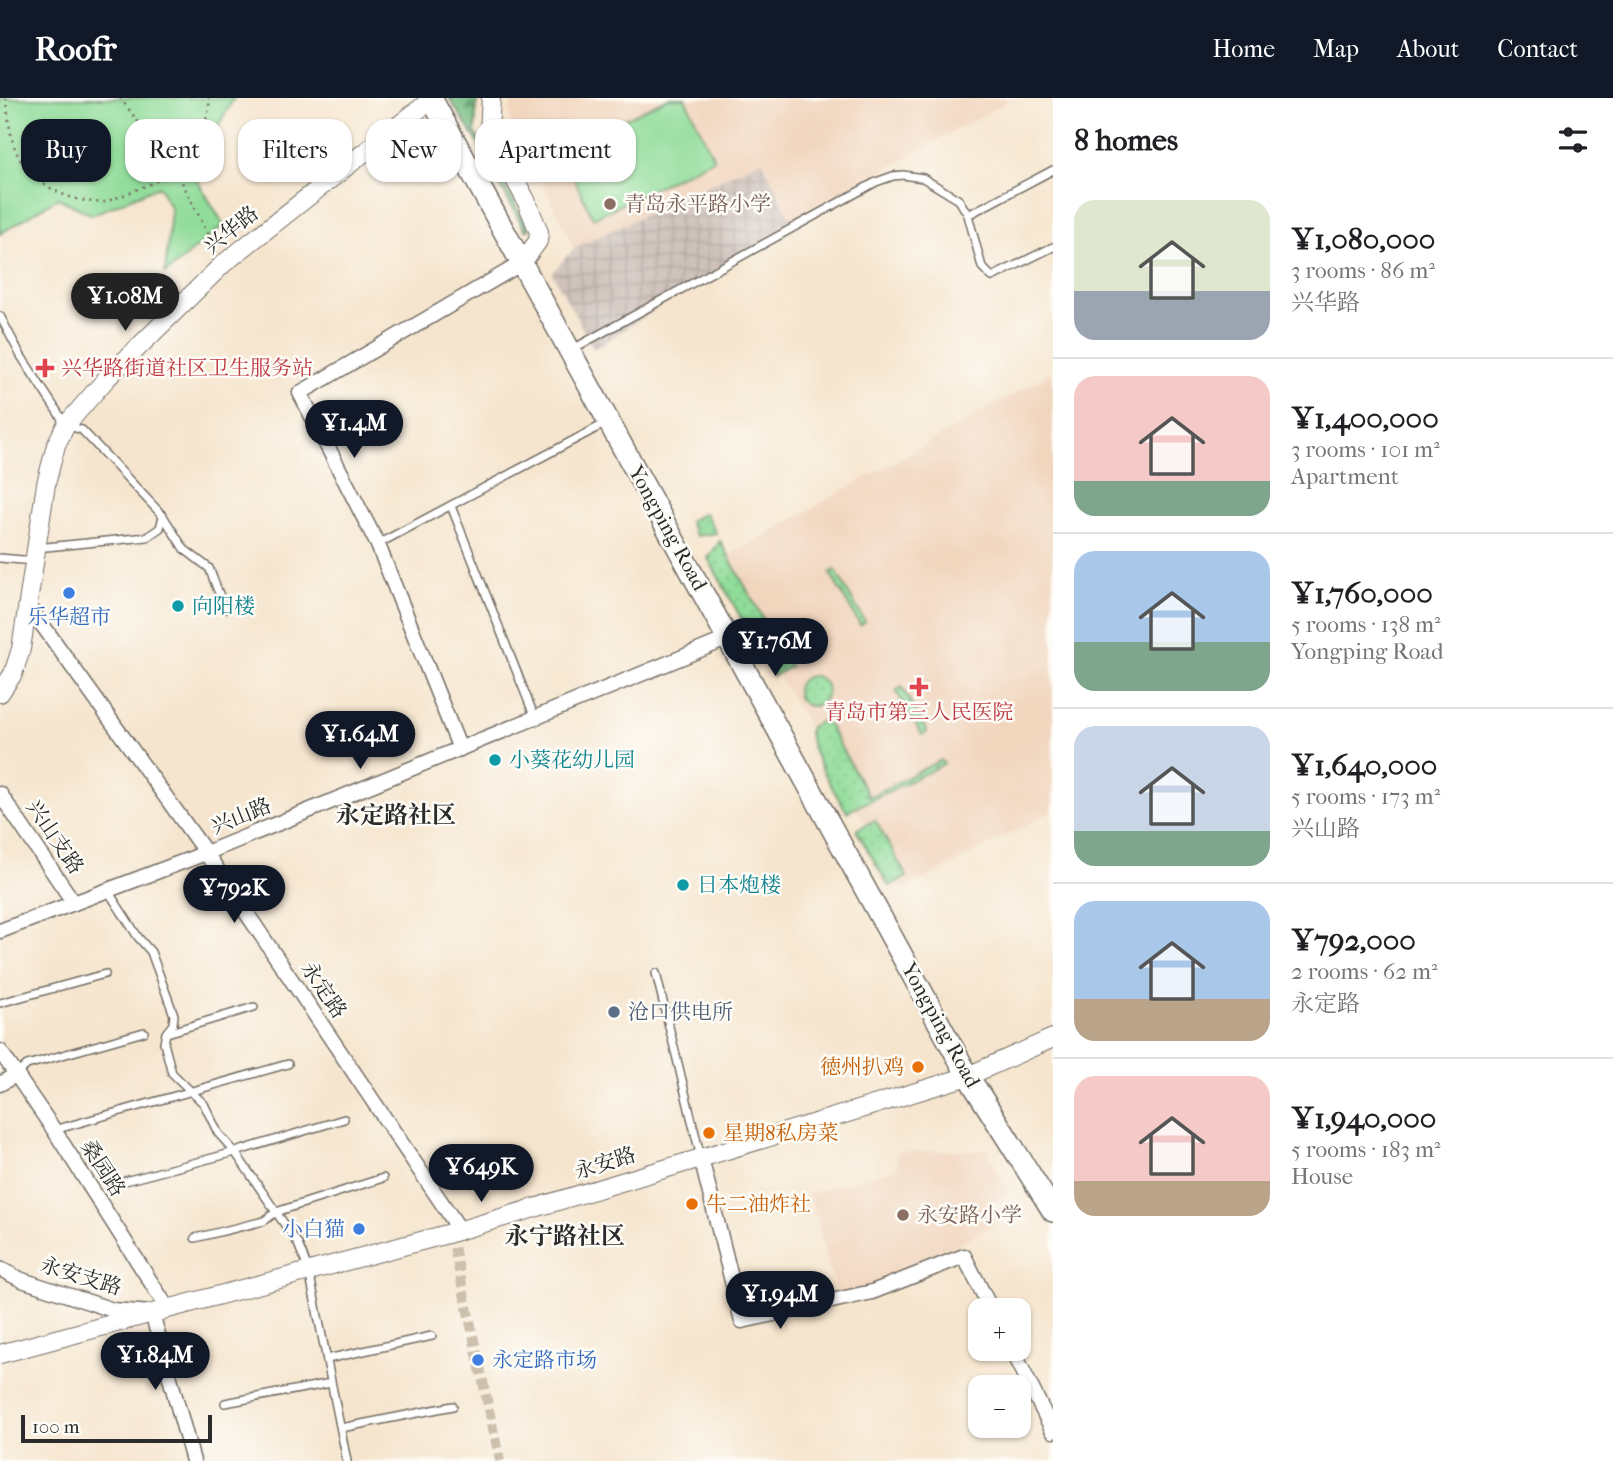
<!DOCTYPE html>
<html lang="en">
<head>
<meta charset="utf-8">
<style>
  body { margin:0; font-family:"IM FELL French Canon","Noto Serif SC",serif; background:#f2f2f2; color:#202124; height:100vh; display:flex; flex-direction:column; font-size:26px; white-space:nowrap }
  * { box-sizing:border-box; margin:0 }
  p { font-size:23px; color:#757577 }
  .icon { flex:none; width:38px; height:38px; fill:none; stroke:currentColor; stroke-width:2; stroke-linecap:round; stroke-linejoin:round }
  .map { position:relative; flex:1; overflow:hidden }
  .details { display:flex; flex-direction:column; background:#fff; width:560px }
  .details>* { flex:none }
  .hud { position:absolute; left:21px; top:21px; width:665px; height:63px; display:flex; gap:14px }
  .tools { position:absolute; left:968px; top:1200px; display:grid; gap:14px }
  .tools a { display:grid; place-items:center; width:63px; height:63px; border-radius:14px; background:#fff; box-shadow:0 2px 5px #0004; font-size:35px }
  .scale { position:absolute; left:21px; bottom:18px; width:191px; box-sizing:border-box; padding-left:7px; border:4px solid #2b2b2b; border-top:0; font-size:19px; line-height:24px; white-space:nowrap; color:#2b2b2b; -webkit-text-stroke:5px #fdfcf7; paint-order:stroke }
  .price { position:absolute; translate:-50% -60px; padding:0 16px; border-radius:24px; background:#111827; color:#fff; font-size:23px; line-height:46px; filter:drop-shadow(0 2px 4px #0008) }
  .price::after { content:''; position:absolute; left:50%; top:42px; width:21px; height:16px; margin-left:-10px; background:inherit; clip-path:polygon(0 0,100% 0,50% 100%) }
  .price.current { background:#222; color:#fff }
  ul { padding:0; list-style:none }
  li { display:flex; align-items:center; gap:21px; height:175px; padding:0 21px }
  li+li { border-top:2px solid #e0e0e0 }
  li span { display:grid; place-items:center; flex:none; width:196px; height:140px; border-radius:21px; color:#555 }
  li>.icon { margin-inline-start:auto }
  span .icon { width:84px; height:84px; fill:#fffc; stroke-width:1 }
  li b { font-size:30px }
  h2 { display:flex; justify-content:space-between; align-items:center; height:84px; padding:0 21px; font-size:30px }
  .chip { padding:0 24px; border-radius:21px; background:#fff; box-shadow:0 2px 5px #0004; font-size:24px; line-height:63px }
  .chip.current { background:#111827; color:#fff }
  header { display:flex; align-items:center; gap:42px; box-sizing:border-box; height:98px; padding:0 35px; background:#111827; color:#fff }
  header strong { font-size:33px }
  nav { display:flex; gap:38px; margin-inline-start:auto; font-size:24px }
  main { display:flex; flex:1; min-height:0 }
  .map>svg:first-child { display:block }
</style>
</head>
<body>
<header>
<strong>Roofr</strong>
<nav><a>Home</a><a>Map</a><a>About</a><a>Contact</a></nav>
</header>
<main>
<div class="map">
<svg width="1053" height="1363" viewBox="0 0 1053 1363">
  <defs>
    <pattern id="industrial-grid" width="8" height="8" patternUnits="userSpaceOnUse" patternTransform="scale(1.75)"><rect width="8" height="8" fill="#cec1ba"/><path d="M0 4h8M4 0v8" fill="none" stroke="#b1a6a0"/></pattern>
    <pattern id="grass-dots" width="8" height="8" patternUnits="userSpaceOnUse" patternTransform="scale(1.75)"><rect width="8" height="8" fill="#90dc99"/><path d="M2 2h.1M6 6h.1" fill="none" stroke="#7cbd84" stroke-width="1.8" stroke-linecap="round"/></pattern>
    <pattern id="forest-firs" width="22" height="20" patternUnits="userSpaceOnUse" patternTransform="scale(1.75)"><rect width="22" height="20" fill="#74bc81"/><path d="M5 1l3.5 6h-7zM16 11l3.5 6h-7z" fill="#5f996a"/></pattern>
  </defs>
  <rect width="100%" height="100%" fill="#fdfcf7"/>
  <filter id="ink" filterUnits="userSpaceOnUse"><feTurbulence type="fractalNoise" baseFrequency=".0143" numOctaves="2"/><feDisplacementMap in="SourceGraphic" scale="14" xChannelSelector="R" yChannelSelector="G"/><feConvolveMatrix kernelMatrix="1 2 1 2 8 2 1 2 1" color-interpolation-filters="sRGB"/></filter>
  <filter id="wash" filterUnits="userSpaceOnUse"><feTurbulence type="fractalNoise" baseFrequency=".00686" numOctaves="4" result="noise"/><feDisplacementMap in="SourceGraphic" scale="28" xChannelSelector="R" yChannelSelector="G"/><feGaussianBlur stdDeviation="1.57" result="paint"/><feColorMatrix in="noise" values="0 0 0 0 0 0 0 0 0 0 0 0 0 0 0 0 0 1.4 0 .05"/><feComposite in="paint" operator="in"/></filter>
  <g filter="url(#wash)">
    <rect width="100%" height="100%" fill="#f6e5ce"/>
    <g fill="#f1d5bd">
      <path d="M514 0H1013L792 124 762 62 574 150 510 21V11Z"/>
      <path d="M1053 274V713L903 792 714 466Z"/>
      <path d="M987 1052 1010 1095 986 1107 995 1126 889 1182 837 1196 809 1096 897 1071V1054Z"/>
    </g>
    <path fill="url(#industrial-grid)" d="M762 62 792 124 594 251 552 175 574 150Z"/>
    <g fill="url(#grass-dots)" stroke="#5e8462" stroke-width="2">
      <path d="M705 415 716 435 696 438 689 423Z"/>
      <path d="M720 443 790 569 773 578 708 460Z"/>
      <path d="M835 472 865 524 860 527 830 475Z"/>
      <circle cx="812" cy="593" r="15"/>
      <path d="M902 589 927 634 922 637 896 593Z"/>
      <path d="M825 621 869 699 941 662 944 666 847 714C837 699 803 643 810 629Z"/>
      <path d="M875 722 907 779 889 788 856 732Z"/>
    </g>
    <path fill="url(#forest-firs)" stroke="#507456" stroke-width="2" d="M449 0H477L475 34 530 132H525L489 68 480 48Z"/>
    <g fill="#90dc99" stroke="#5e8462" stroke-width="2">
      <path d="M0 0H234L192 74 224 127 165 176 171 111 159 88 92 117 58 100 0 136Z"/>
      <path d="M668 0H685L714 61 593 120 560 52Z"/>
    </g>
  </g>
  <g filter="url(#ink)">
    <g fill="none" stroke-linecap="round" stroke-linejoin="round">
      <path stroke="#cdc0ad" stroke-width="10" stroke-dasharray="10 5" stroke-linecap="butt" d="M451 1135 500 1363"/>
      <defs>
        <g id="service">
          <path d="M968 117 982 169 992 179 1053 149"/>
          <path d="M0 218 21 258 66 327 82 332 163 418 184 451 209 470 225 511"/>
          <path d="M571 252 876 84 893 78 903 77 923 80 959 102 968 117 1053 72"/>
          <path d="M451 408 535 620"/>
          <path d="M378 446 606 325"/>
          <path d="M36 450 147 439 160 430 163 418"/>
          <path d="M0 460 34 463"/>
          <path d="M108 793 138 839 151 854 174 917 173 926 166 935 164 945 172 975 204 1006 218 1035 235 1054 298 1146 309 1173 347 1363"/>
          <path d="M656 875 701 1060"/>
          <path d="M0 905 105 876"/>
          <path d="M167 935 254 909"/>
          <path d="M17 976 27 967 144 934"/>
          <path d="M54 1032 288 966"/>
          <path d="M125 1083 235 1054 344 1021"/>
          <path d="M195 1140 264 1123 276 1114 383 1080"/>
          <path d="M327 1261 432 1238"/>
          <path d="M225 1305 331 1285"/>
          <path d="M341 1330 453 1308"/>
        </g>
        <g id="minor">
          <path d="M28 507 206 755 460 1132"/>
          <path d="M460 651 378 447 300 295 522 165"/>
          <path d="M0 696 74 805"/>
          <path d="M0 833 206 755 729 540"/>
          <path d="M0 953 54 1032 168 1211"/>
          <path d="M0 986 17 976"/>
          <path d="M701 1060 742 1223 872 1194 964 1158 992 1213"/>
          <path d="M0 1171 22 1182 113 1212 152 1215 193 1363"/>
          <path d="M1012 1251 1053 1333"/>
        </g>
        <g id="tertiary">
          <path d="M491 0 489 33 526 102 539 134 538 143 522 165"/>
          <path d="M0 595 13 576 21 551 46 386 56 347 66 327 107 280 223 166 432 1"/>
          <path d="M0 1256 451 1135 701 1060 968 978 1053 940"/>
        </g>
        <path id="secondary" d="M431 0 968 978 1053 1113"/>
      </defs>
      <use href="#service" stroke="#726c64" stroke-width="10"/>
      <use href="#minor" stroke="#726c64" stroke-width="17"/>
      <use href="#tertiary" stroke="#726c64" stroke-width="20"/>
      <use href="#secondary" stroke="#726c64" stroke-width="24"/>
      <g stroke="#726c64" stroke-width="2.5" stroke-dasharray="2 5" stroke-linecap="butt">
        <path d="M6 0C9 24 10 52 27 71 44 91 77 106 104 104 111 103 173 77 178 72 193 58 211 21 209 0"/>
        <path d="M120 0 177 74 217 154"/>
      </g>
      <use href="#service" stroke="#fff" stroke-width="7"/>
      <use href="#minor" stroke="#fff" stroke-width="14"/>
      <use href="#tertiary" stroke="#fff" stroke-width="18"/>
      <use href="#secondary" stroke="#fff" stroke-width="21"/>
    </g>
  </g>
  <g fill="#8d6e63" stroke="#fdfcf7" stroke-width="2.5">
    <circle cx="610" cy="106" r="7"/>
    <circle cx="903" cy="1117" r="7"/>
  </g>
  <g fill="#e0444e" stroke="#fdfcf7" stroke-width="2.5">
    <path d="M41.5 259.5h7v7h7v7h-7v7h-7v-7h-7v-7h7z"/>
    <path d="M915.5 578.5h7v7h7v7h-7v7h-7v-7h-7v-7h7z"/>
  </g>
  <g fill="#3f7fe0" stroke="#fdfcf7" stroke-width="2.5">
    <circle cx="69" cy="495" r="7"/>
    <circle cx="359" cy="1131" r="7"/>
    <circle cx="478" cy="1262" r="7"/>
  </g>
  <g fill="#0f9aa8" stroke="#fdfcf7" stroke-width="2.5">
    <circle cx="178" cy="508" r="7"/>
    <circle cx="495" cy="662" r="7"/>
    <circle cx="683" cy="787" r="7"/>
  </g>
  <circle fill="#5c6f8a" stroke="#fdfcf7" stroke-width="2.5" cx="614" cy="914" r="7"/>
  <g fill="#e8710a" stroke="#fdfcf7" stroke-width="2.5">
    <circle cx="918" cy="969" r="7"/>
    <circle cx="709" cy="1035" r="7"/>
    <circle cx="692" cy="1106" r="7"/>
  </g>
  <g text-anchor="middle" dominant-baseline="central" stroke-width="5" stroke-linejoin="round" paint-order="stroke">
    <g font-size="21" fill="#785e54" stroke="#fdfcf7" text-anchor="start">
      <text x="624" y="106">青岛永平路小学</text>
      <text x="917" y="1117">永安路小学</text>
    </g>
    <g font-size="21" fill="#2b2b2b" stroke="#fdfcf7">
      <text transform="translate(231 132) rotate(-39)">兴华路</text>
      <text transform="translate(668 430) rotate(61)">Yongping Road</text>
      <text transform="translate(241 718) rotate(-22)">兴山路</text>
      <text transform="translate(55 739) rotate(56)">兴山支路</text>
      <text transform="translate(324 892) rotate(56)">永定路</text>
      <text transform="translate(941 927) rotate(61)">Yongping Road</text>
      <text transform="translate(605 1065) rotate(-17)">永安路</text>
      <text transform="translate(103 1070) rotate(57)">桑园路</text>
      <text transform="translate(81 1178) rotate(17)">永安支路</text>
    </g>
    <g font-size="21" fill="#be3a42" stroke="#fdfcf7" text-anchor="start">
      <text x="61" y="270">兴华路街道社区卫生服务站</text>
      <text x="919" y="614" text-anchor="middle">青岛市第三人民医院</text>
    </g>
    <g font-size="21" fill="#0d838f" stroke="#fdfcf7" text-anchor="start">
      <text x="192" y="508">向阳楼</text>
      <text x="509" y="662">小葵花幼儿园</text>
      <text x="697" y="787">日本炮楼</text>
    </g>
    <g font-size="21" fill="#366cbe" stroke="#fdfcf7">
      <text x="69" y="519">乐华超市</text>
      <text x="345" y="1131" text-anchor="end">小白猫</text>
      <text x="492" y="1262" text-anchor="start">永定路市场</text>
    </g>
    <g font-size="21" fill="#4e5e75" stroke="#fdfcf7" text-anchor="start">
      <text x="628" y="914">沧口供电所</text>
    </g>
    <g font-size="21" fill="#c56008" stroke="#fdfcf7" text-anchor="start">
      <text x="904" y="969" text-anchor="end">徳州扒鸡</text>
      <text x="723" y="1035">星期8私房菜</text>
      <text x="706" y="1106">牛二油炸社</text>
    </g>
    <g font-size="24" font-weight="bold" fill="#2b2b2b" stroke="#fdfcf7">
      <text x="396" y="717">永定路社区</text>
      <text x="565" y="1138">永宁路社区</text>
    </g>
  </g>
</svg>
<div class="tools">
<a>+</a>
<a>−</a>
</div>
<div class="scale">100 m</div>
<b class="price current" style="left:125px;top:235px">¥1.08M</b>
<b class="price" style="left:354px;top:362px">¥1.4M</b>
<b class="price" style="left:775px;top:580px">¥1.76M</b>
<b class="price" style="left:360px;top:673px">¥1.64M</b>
<b class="price" style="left:234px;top:827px">¥792K</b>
<b class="price" style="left:481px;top:1106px">¥649K</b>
<b class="price" style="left:780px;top:1233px">¥1.94M</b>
<b class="price" style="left:155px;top:1294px">¥1.84M</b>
<div class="hud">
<a class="chip current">Buy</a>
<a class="chip">Rent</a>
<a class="chip">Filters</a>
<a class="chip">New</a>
<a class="chip">Apartment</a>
</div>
</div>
<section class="details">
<h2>8 homes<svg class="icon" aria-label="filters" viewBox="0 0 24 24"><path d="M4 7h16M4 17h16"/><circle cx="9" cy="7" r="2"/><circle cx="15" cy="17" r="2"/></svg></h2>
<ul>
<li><span style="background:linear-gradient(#dfe7d0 65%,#9aa5b1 0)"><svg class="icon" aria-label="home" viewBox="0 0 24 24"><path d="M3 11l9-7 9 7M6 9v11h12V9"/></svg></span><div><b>¥1,080,000</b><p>3 rooms · 86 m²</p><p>兴华路</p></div></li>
<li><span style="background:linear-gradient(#f6c9c9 75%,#7fa58c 0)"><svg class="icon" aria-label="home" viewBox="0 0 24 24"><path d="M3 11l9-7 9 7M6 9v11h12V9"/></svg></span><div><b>¥1,400,000</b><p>3 rooms · 101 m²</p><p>Apartment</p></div></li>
<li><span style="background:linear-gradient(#a9c7e8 65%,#7fa58c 0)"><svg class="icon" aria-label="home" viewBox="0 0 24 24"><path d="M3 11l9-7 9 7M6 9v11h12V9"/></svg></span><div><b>¥1,760,000</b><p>5 rooms · 138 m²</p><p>Yongping Road</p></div></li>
<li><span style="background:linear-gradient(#c9d6e8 75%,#7fa58c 0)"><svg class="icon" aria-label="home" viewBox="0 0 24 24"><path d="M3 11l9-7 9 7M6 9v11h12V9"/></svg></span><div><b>¥1,640,000</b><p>5 rooms · 173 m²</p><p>兴山路</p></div></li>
<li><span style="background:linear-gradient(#a9c7e8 70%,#b9a48a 0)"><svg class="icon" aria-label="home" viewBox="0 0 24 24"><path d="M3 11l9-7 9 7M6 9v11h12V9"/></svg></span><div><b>¥792,000</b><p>2 rooms · 62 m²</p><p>永定路</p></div></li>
<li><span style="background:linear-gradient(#f6c9c9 75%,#b9a48a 0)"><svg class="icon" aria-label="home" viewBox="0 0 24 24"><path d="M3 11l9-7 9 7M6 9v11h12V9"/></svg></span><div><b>¥1,940,000</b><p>5 rooms · 183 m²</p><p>House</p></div></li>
</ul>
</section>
</main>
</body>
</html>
